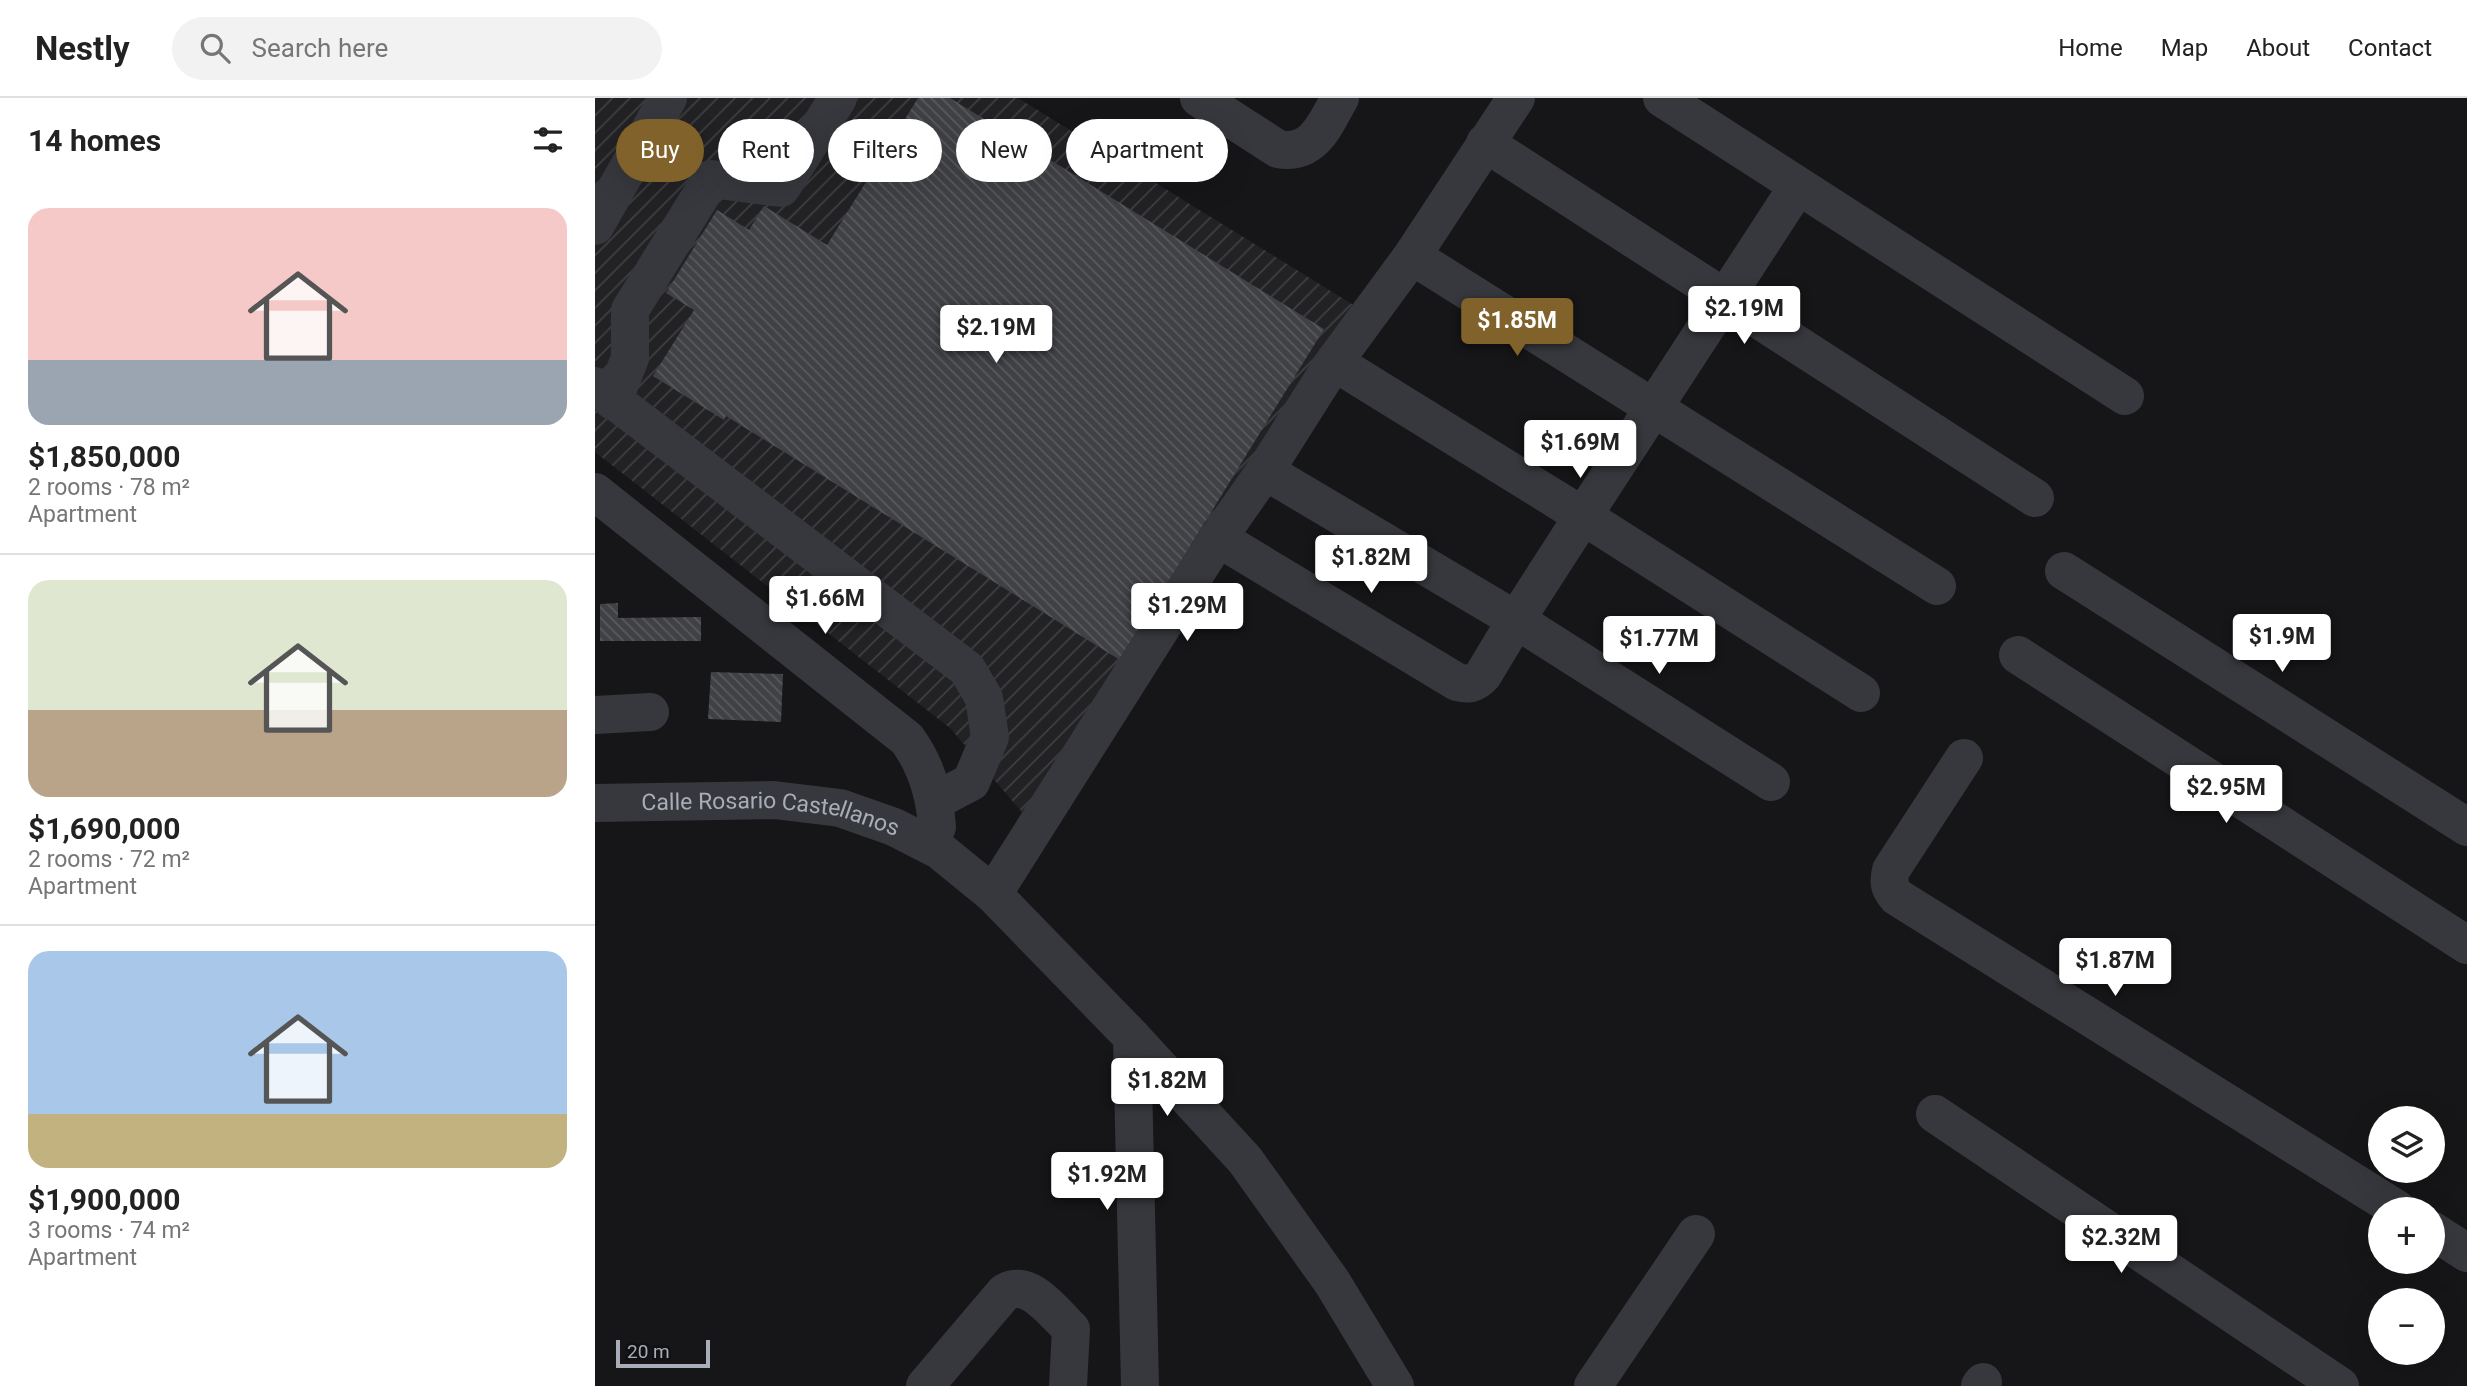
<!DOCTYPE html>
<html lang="en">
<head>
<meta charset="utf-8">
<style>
  body { margin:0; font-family:Roboto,sans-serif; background:#f2f2f2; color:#222; height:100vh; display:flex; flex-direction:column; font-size:26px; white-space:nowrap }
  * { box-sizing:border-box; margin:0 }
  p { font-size:23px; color:#767676 }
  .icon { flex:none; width:38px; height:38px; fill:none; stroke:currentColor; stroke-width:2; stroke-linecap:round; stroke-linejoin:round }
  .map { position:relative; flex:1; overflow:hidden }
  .details { display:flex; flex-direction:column; background:#fff; width:595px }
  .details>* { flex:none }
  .hud { position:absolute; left:21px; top:21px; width:665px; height:63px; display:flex; gap:14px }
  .tools { position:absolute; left:1773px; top:1008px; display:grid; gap:14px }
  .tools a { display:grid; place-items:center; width:77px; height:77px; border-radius:50%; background:#fff; box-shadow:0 7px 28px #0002; font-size:35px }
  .scale { position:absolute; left:21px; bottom:18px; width:94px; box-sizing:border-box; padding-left:7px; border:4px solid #a8adb8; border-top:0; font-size:19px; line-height:24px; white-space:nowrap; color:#a8adb8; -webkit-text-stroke:5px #111113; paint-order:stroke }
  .price { position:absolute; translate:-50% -60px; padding:0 16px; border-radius:7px; background:#fff; color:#222; font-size:23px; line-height:46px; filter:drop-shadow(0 2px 4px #0008) }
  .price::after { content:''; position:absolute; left:50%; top:42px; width:21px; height:16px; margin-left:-10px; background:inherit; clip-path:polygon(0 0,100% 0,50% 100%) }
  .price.on { background:#80622a; color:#fff }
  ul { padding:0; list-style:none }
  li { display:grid; align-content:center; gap:14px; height:371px; padding:0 28px }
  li+li { border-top:2px solid #e0e0e0 }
  li span { display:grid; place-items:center; height:217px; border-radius:21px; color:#555 }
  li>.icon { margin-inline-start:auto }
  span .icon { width:126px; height:126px; fill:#fffc; stroke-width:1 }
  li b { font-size:30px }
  h2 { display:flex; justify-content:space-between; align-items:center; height:84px; padding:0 28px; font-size:30px }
  .chip { padding:0 24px; border-radius:32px; background:#fff; box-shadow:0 7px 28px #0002; font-size:24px; line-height:63px }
  .chip.on { background:#80622a; color:#fff }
  header { display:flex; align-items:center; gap:42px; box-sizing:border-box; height:98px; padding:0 35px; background:#fff; border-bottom:2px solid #e0e0e0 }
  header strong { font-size:33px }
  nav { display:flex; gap:38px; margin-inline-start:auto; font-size:24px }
  .search { width:490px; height:63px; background:#f2f2f2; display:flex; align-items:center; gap:18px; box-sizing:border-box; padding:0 24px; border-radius:38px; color:#767676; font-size:26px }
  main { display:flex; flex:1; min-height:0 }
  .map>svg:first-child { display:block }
</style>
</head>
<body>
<header>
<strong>Nestly</strong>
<div class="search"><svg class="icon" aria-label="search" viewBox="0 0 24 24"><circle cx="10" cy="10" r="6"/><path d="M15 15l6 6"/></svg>Search here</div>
<nav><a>Home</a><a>Map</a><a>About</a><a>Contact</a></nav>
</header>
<main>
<section class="details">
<h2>14 homes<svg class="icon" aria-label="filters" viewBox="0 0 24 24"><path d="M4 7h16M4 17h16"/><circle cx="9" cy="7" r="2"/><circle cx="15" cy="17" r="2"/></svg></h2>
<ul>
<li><span style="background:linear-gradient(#f6c9c9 70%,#9aa5b1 0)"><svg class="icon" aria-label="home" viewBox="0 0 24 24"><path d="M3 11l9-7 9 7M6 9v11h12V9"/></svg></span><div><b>$1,850,000</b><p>2 rooms · 78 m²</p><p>Apartment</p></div></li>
<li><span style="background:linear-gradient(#dfe7d0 60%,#b9a48a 0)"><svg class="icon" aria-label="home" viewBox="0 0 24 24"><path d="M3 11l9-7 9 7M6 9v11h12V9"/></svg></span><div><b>$1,690,000</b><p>2 rooms · 72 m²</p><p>Apartment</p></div></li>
<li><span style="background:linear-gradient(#a9c7e8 75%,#c2b280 0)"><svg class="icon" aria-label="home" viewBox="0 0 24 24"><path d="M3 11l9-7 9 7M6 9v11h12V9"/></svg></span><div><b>$1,900,000</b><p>3 rooms · 74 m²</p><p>Apartment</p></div></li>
</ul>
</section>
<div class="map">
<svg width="1872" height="1288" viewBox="0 0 1872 1288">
  <defs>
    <pattern id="industrial-furrows" width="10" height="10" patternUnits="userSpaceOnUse" patternTransform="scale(1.75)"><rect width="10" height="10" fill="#222225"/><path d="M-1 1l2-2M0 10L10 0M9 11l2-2" fill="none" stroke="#3f3f43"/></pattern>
    <pattern id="building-back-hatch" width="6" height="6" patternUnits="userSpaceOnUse" patternTransform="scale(1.75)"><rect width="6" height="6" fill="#404145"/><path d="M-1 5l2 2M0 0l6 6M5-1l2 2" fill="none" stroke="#595a5e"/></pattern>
  </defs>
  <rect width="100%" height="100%" fill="#161618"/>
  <path fill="url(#industrial-furrows)" d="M0 0H423L765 211 431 719 355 630 0 354Z"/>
  <g fill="url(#building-back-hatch)">
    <path d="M323 0H355L729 231 525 562 131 318 129 322 58 278 99 212 71 195 122 112 154 132 169 108 232 147Z"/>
    <path d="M23 505V520L106 519V543H5V506Z"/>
    <path d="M116 574 188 576 186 624 113 621Z"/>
  </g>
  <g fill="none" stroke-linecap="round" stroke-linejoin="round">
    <g stroke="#37383d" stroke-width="38">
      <path d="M604 0 683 51C719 58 730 26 745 0"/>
      <path d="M1067 0 1530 298"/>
      <path d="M890 45 1440 400"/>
      <path d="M1203 88 988 418 1266 595"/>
      <path d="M0 128 73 0"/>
      <path d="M817 158 1342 488"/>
      <path d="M0 288 372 571 389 600 395 639 376 684 340 703"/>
      <path d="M18 303 35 260V212L116 81 186 90 243 0"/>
      <path d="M670 373 921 522 988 418 739 264 817 158 921 0"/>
      <path d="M0 394 312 641C331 667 340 696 342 729"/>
      <path d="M623 440 862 584C874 587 880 586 888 577L921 522 1176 684"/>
      <path d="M1469 473 1872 729"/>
      <path d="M1423 557 1872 847"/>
      <path d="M0 617 55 614"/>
      <path d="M1369 660 1296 772C1293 784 1294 790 1302 799L1802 1111"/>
      <path id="s1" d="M0 705 179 702 245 710 299 729 344 752 398 796 537 939 650 1062 737 1184 800 1288"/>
      <path d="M398 796 623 440 670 373 739 264"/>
      <path d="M537 939 545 1288"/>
      <path d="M1340 1016 1745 1288"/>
      <path d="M1838 1133 1872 1155"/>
      <path d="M330 1288 409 1195C433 1178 459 1215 476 1231L473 1288"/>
      <path d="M998 1288 1101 1136"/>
      <path d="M1385 1288 1388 1284"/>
    </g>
  </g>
  <g text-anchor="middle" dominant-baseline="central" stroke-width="7" stroke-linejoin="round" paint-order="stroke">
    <g font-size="23" fill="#a8adb8" stroke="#111113">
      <text stroke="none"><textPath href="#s1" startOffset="177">Calle Rosario Castellanos</textPath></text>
    </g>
  </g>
</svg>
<div class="tools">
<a><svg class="icon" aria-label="layers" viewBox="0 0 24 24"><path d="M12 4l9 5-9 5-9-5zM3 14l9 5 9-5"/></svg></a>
<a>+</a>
<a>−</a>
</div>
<div class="scale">20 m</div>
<b class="price" style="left:1149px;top:248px">$2.19M</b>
<b class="price on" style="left:922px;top:260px">$1.85M</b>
<b class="price" style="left:401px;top:267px">$2.19M</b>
<b class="price" style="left:985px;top:382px">$1.69M</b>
<b class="price" style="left:776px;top:497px">$1.82M</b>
<b class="price" style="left:230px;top:538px">$1.66M</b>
<b class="price" style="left:592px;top:545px">$1.29M</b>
<b class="price" style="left:1687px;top:576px">$1.9M</b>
<b class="price" style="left:1064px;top:578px">$1.77M</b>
<b class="price" style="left:1631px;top:727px">$2.95M</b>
<b class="price" style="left:1520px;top:900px">$1.87M</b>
<b class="price" style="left:572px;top:1020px">$1.82M</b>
<b class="price" style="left:512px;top:1114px">$1.92M</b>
<b class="price" style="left:1526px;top:1177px">$2.32M</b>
<div class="hud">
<a class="chip on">Buy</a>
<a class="chip">Rent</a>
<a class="chip">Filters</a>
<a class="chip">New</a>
<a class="chip">Apartment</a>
</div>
</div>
</main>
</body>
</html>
